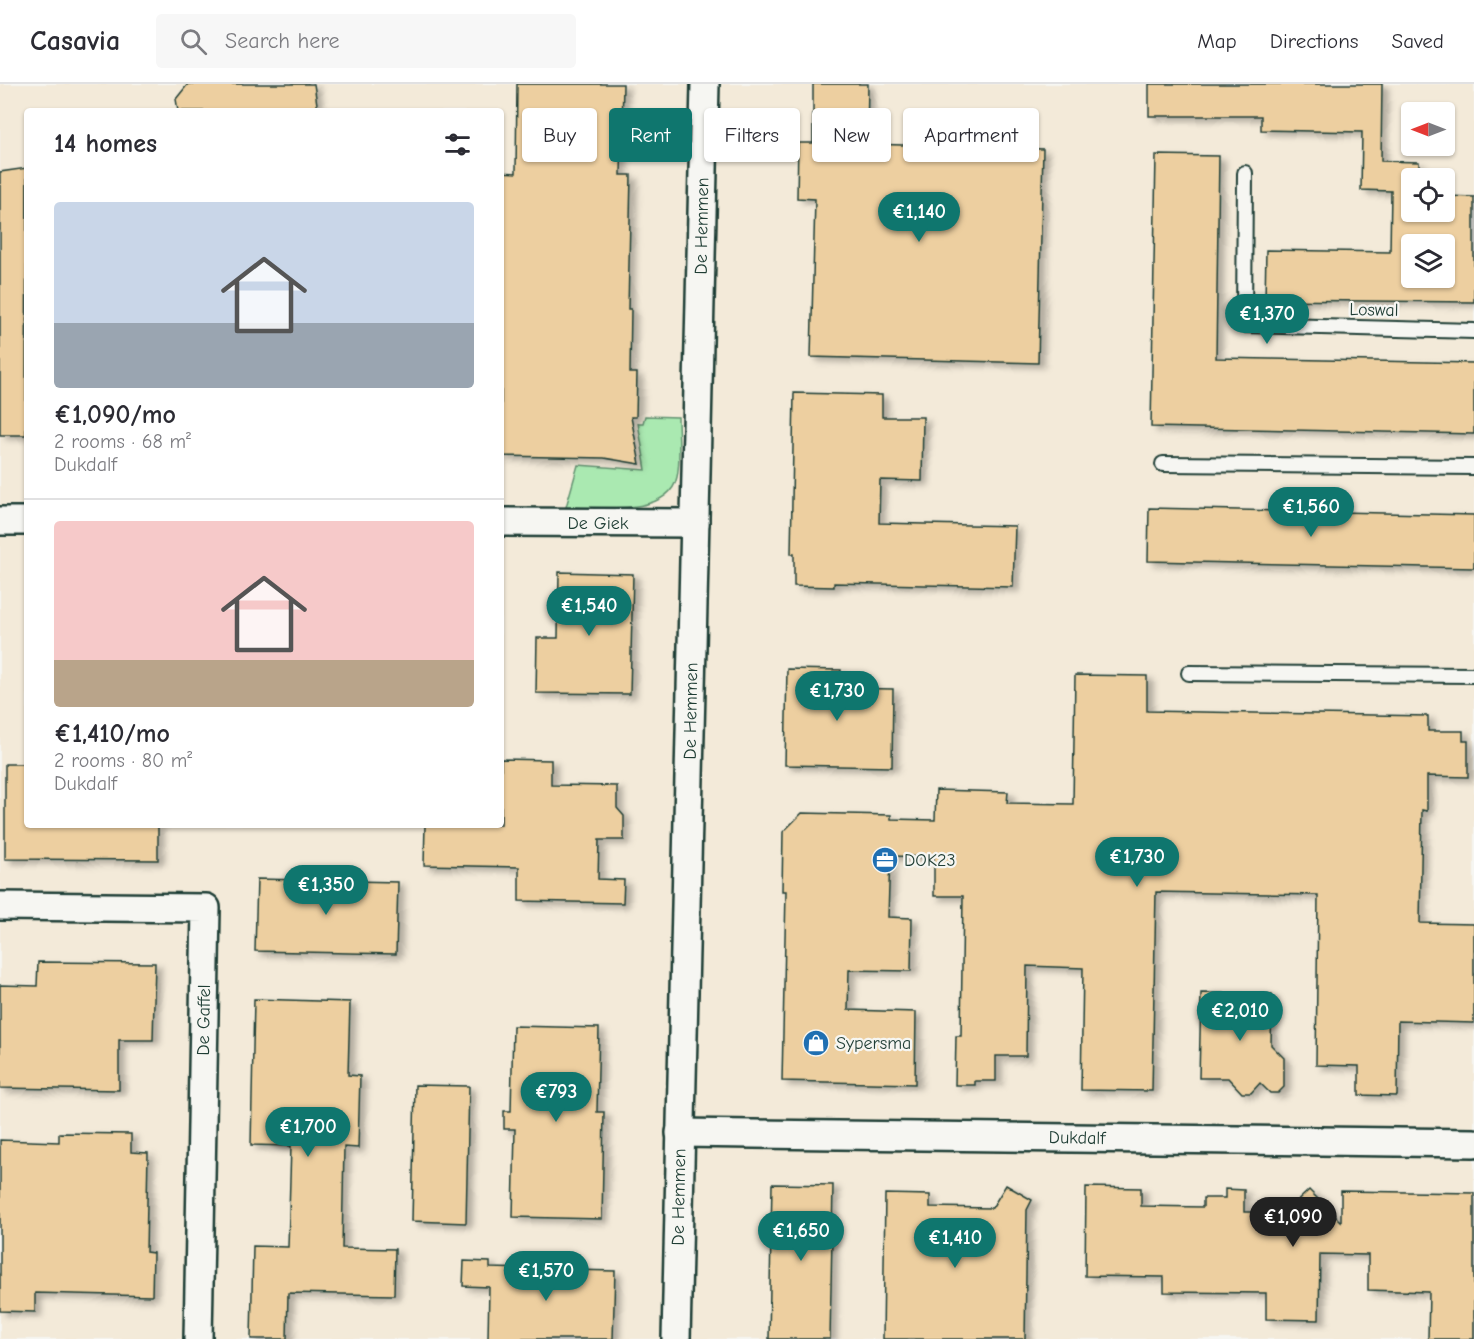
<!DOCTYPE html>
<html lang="en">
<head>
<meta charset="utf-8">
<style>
  body { margin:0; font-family:"Comic Neue",sans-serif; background:#f7f7f7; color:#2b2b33; height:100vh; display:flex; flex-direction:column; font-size:22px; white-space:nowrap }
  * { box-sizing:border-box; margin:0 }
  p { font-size:20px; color:#7c7c81 }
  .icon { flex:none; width:33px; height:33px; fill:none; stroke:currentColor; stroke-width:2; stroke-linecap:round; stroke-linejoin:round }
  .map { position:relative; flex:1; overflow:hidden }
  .sheet { position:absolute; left:24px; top:24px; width:480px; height:720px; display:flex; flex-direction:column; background:#fff; border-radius:6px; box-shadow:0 2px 4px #0004 }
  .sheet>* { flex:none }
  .top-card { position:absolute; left:522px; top:24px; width:570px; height:54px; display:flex; gap:12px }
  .needle { width:39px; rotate:270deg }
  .buttons { position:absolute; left:1401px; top:18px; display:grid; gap:12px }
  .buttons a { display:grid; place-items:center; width:54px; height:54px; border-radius:6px; background:#fff; box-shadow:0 2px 4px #0004; font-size:30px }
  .price { position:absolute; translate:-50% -51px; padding:0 14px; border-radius:21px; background:#0f766e; color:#fff; font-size:20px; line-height:39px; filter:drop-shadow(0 2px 3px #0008) }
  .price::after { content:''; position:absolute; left:50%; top:36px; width:18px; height:14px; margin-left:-9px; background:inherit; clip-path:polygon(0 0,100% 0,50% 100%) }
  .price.current { background:#222; color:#fff }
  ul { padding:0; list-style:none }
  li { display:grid; align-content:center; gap:12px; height:318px; padding:0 30px }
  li+li { border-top:2px solid #e1e1e2 }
  li span { display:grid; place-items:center; height:186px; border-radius:6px; color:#555 }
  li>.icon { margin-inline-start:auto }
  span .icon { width:108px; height:108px; fill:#fffc; stroke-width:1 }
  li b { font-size:26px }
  h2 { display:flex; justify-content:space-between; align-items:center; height:72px; padding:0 30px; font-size:26px }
  .tag { padding:0 21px; border-radius:6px; background:#fff; box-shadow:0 2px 4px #0004; font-size:21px; line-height:54px }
  .tag.current { background:#0f766e; color:#fff }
  header { display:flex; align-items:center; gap:36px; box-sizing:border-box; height:84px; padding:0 30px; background:#fff; border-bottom:2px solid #e1e1e2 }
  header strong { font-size:28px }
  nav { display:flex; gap:33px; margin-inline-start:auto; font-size:21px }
  .search { width:420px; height:54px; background:#f7f7f7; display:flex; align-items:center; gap:15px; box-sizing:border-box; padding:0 21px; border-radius:6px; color:#7c7c81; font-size:22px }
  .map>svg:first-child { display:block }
</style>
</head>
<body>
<header>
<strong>Casavia</strong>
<div class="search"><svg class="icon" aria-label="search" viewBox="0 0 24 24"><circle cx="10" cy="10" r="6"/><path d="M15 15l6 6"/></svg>Search here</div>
<nav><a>Map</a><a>Directions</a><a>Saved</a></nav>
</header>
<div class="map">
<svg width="1474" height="1255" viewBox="0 0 1474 1255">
  <defs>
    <filter id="shadow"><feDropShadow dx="6" dy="4" stdDeviation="3" flood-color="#0004"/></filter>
  </defs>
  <rect width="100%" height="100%" fill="#f6f6f2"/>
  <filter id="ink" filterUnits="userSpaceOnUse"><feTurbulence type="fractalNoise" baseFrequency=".0167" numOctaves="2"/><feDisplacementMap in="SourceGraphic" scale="12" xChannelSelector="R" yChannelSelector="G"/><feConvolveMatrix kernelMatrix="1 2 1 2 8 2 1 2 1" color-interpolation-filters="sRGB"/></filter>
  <g filter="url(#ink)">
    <path fill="#f3ead9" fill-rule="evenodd" d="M0 0H1474V1255H0ZM27 27H501V741H27ZM1412 28H1444V62H1412ZM1412 94H1444V128H1412ZM1412 160H1444V194H1412Z"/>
    <path fill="#aae9b1" stroke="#649372" stroke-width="1.5" d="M645 332 678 333C678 351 681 374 677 393 669 433 597 423 566 423L578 381 646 386 638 339H643Z"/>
    <g fill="#edcfa0" stroke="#1f3d34" stroke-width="1.5" fill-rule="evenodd" filter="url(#shadow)">
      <path d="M188 0H314L318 27H178L176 15Z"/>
      <path d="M517 0H623L621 91H631L628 225H631L630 289H637L636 333H631L640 380 604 374 501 372V88L516 89Z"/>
      <path d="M813 0H868L867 60 1043 65 1038 279 811 273 815 115 797 114 798 59H813Z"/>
      <path d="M1149 0H1382L1381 77 1419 78V94H1412V128H1444V112L1474 113V218L1265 216 1266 166 1390 168 1391 107 1361 106 1362 48 1261 46V32H1149ZM1412 160H1444V194H1412Z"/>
      <path d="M1156 71 1219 72 1216 274 1474 279V350L1151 343Z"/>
      <path d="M27 84 26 351H0V88Z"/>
      <path d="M794 309 882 311V333H923L922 397 880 396 879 439 1015 442 1013 503 834 499V503L794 502V470H791Z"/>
      <path d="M1149 424 1474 431V484L1148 477Z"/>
      <path d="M559 488 633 490 630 610 536 609 537 554H558Z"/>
      <path d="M787 585 841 586 840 604 893 605 892 683 785 681Z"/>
      <path d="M1075 591 1147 592V627L1428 632V647H1463V657H1468V693L1427 692V727L1422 726 1420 839 1474 840V939L1398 937 1397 1012 1359 1011V982L1316 981 1318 811 1156 808 1152 1007 1081 1006 1083 884 1027 882 1026 972H996V997H975V1001H955L956 952H961L963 812H934V773L890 772 888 833 912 834 911 887 849 886 848 926 916 928 915 1000 782 997 786 807H782L783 748 802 729 891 731V735L935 736 936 706 1008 708 1007 719 1073 720Z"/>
      <path d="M501 675 551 676V701L617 702V724L624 732V756H599L598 795 624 796 623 819 519 817V783L424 781 425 741H501Z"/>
      <path d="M5 680H27V741H158V776L5 775Z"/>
      <path d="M257 795 398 798 396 870 255 867Z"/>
      <path d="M38 878 155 879 153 956H119V1006L0 1004V901L37 902Z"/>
      <path d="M1201 909 1272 910 1271 961 1284 974V1003L1278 1009H1270L1260 999 1251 1009H1242L1228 994H1199Z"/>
      <path d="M254 915 350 918 348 991 360 992 358 1064 344 1063 342 1164 395 1165 394 1211 288 1209 287 1255H251L253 1162 288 1163 291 1062 251 1061Z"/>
      <path d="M513 942 599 944 597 1028H604L602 1135 513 1133 515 1045H504V1027H511Z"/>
      <path d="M415 1001 469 1002 466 1139 412 1137Z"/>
      <path d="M59 1049 131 1050V1068L148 1069 146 1168 153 1169 152 1212 35 1209V1228L0 1227V1056L59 1058Z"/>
      <path d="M772 1100 833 1101 830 1255H769Z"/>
      <path d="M1006 1101 1032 1116 1027 1126 1025 1255H883L885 1110 930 1111V1123L992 1124Z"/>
      <path d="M1086 1103 1141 1104V1122L1203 1123V1114H1225V1105L1244 1106V1128H1286L1309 1106 1341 1138V1107L1474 1109V1255H1428L1429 1208 1368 1206V1171L1320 1170 1319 1236 1266 1235V1209L1164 1208V1193L1085 1192Z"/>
      <path d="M464 1177 490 1178V1184L615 1187 613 1255H488L489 1203 463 1202Z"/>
    </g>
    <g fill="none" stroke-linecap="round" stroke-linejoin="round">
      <defs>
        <g id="service">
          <path d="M1245 89 1244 241 1474 247"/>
          <path d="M1163 380 1474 383"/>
          <path d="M1189 589 1474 591"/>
        </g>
        <g id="minor">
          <path d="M0 437H27"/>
          <path d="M501 438 695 439"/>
          <path d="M0 822 206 824 198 1255"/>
          <path d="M680 1049 1474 1059"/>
          <path d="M676 1255 705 0"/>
        </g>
      </defs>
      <use href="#service" stroke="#1f3d34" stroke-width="18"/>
      <use href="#minor" stroke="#1f3d34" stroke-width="32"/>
      <use href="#service" stroke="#f6f6f2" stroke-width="14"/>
      <use href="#minor" stroke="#f6f6f2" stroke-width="27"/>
    </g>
  </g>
  <defs>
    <symbol id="office-disc" viewBox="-11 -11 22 22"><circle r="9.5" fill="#1f6fb2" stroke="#f6f6f2"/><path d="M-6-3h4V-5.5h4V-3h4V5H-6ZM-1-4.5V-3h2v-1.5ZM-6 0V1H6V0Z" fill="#fff"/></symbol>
    <symbol id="shop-disc" viewBox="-11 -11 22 22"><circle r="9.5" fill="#1f6fb2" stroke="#f6f6f2"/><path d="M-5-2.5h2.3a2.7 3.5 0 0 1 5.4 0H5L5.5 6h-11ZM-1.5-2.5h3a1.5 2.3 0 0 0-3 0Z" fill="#fff"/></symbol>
  </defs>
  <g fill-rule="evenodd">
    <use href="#office-disc" x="870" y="761" width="30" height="30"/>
    <use href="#shop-disc" x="801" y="944" width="30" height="30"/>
  </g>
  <g text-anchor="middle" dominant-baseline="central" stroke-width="4.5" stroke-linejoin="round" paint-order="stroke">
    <g font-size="18" fill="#1f3d34" stroke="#f6f6f2">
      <text transform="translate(702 142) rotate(-89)">De Hemmen</text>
      <text transform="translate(1374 226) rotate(1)">Loswal</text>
      <text x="598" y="439">De Giek</text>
      <text transform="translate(691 627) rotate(-89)">De Hemmen</text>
      <text transform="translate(204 936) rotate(-89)">De Gaffel</text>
      <text transform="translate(1077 1054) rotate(1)">Dukdalf</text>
      <text transform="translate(679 1113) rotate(-89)">De Hemmen</text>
    </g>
    <g font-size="18" fill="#1f3d34" stroke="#f6f6f2" text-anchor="start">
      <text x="904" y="776">DOK23</text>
      <text x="836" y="959">Sypersma</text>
    </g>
  </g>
</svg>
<div class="buttons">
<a><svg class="needle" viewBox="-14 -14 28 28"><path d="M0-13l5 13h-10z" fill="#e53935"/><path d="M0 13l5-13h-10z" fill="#7c7c81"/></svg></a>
<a><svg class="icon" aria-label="locate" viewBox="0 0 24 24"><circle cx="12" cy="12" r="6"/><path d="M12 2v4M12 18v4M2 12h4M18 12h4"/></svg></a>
<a><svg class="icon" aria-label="layers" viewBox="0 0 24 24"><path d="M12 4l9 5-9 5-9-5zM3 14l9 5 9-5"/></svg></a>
</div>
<b class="price" style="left:919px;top:159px">€1,140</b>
<b class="price" style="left:1267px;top:261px">€1,370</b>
<b class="price" style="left:1311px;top:454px">€1,560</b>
<b class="price" style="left:589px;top:553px">€1,540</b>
<b class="price" style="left:837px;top:638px">€1,730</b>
<b class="price" style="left:1137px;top:804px">€1,730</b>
<b class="price" style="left:326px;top:832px">€1,350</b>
<b class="price" style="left:1240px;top:958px">€2,010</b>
<b class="price" style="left:556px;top:1039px">€793</b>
<b class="price" style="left:308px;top:1074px">€1,700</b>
<b class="price current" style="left:1293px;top:1164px">€1,090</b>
<b class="price" style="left:801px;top:1178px">€1,650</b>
<b class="price" style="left:955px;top:1185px">€1,410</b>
<b class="price" style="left:546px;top:1218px">€1,570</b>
<div class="top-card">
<a class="tag">Buy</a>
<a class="tag current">Rent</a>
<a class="tag">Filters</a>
<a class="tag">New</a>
<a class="tag">Apartment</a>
</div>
<section class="sheet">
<h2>14 homes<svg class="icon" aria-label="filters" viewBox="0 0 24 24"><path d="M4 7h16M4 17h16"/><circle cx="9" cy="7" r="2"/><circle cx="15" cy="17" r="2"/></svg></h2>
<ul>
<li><span style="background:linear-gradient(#c9d6e8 65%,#9aa5b1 0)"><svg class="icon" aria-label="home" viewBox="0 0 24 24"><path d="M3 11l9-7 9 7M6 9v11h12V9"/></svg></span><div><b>€1,090/mo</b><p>2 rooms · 68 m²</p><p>Dukdalf</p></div></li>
<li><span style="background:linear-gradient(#f6c9c9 75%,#b9a48a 0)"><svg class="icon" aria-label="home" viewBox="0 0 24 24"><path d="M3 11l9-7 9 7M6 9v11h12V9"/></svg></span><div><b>€1,410/mo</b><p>2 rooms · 80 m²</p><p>Dukdalf</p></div></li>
</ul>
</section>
</div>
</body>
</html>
